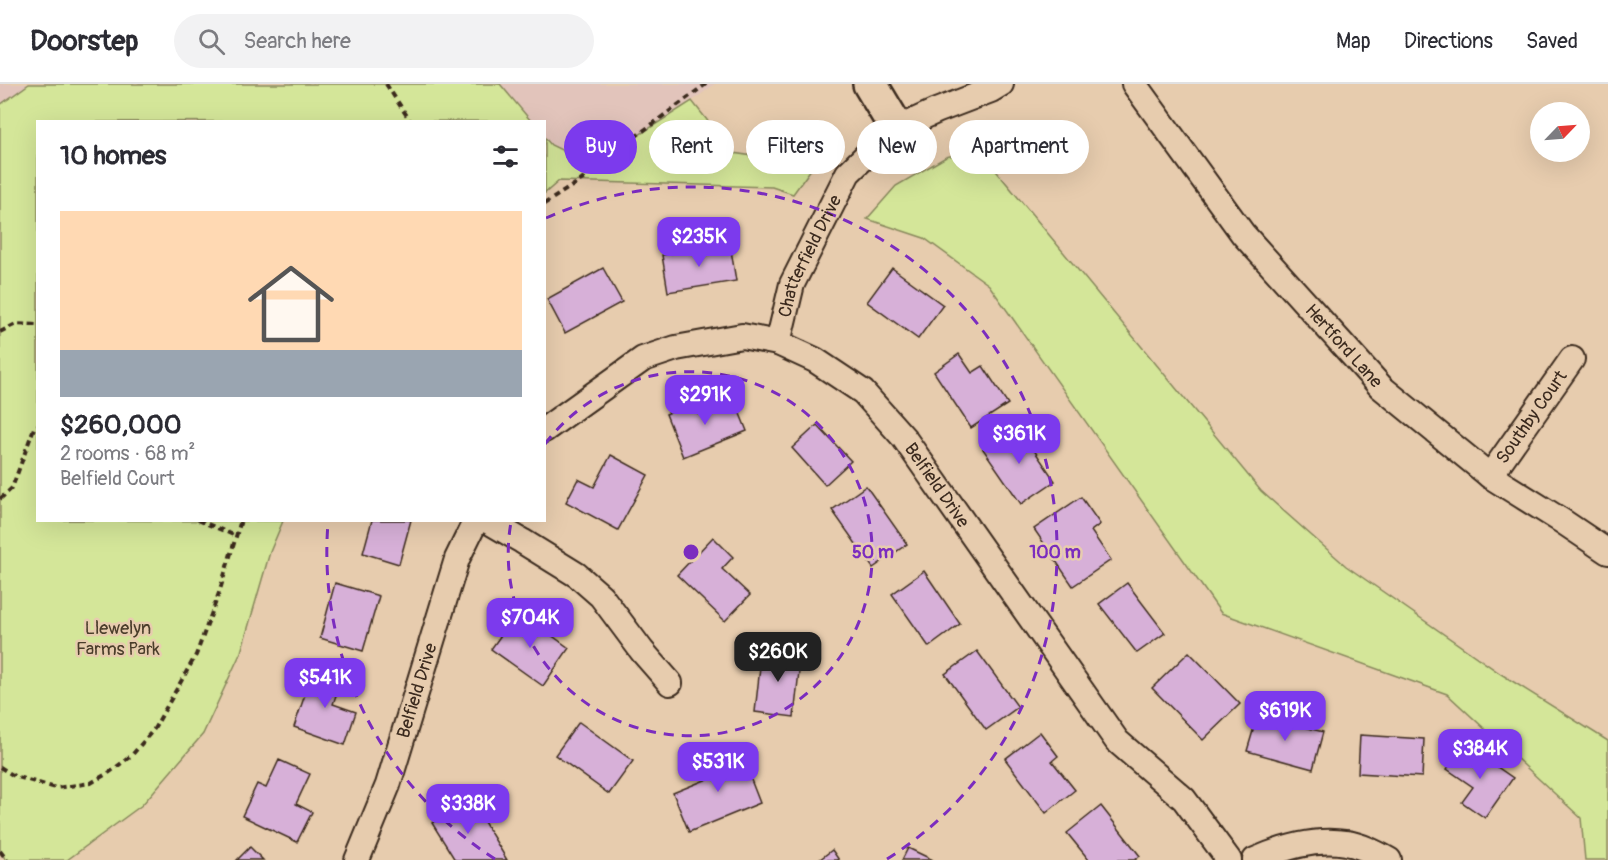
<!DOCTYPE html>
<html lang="en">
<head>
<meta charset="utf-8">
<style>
  body { margin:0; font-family:Pangolin,sans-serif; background:#f2f2f3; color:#2b2b33; height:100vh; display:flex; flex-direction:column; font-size:22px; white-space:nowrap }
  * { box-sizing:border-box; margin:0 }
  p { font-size:20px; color:#7c7c81 }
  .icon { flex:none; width:33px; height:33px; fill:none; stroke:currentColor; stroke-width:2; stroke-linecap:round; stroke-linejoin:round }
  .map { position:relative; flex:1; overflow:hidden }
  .panel { position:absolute; left:36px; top:36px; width:510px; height:402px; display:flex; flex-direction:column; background:#fff; border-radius:0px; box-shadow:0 6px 24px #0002 }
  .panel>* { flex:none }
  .guide { position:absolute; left:564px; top:36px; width:570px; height:54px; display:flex; gap:12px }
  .needle { width:39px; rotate:65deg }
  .controls { position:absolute; left:1530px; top:18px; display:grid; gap:12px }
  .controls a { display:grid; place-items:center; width:60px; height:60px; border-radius:50%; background:#fff; box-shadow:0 6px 24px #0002; font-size:30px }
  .price { position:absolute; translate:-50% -51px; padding:0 14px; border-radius:12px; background:#7c3aed; color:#fff; font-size:20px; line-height:39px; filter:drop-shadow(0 2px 3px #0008) }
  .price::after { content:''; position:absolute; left:50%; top:36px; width:18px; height:14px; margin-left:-9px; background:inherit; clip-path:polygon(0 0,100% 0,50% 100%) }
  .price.active { background:#222; color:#fff }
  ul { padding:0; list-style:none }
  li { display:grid; align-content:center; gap:12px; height:318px; padding:0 24px }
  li+li { border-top:2px solid #e1e1e2 }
  li span { display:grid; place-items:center; height:186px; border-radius:0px; color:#555 }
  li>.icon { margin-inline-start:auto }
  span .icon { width:108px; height:108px; fill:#fffc; stroke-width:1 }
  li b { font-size:26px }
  h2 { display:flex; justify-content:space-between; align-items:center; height:72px; padding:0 24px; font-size:26px }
  .tag { padding:0 21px; border-radius:27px; background:#fff; box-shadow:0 6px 24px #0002; font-size:21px; line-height:54px }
  .tag.active { background:#7c3aed; color:#fff }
  header { display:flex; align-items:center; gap:36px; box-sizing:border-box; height:84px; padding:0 30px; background:#fff; border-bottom:2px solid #e1e1e2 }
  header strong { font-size:28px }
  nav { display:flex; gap:33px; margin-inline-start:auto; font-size:21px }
  .search { width:420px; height:54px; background:#f2f2f3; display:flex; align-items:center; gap:15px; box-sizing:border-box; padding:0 21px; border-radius:33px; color:#7c7c81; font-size:22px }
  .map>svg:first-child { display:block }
</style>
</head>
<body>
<header>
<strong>Doorstep</strong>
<div class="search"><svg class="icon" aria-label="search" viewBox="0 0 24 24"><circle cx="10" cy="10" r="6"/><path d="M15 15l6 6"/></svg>Search here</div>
<nav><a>Map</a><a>Directions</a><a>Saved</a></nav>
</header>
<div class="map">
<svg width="1608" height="776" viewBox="0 0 1608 776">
  <rect width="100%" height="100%" fill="#e7ccae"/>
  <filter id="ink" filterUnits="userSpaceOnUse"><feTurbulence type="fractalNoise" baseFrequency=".0167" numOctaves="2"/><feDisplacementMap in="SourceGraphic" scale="12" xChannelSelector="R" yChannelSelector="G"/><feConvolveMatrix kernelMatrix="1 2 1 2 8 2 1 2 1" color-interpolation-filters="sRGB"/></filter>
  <g filter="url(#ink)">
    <g fill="#e2c4bb">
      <path d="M0 0H29L0 21Z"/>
      <path d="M500 0H715L692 17 592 82 551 61 545 54 544 38 531 37Z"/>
    </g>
    <g fill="#d4e699" stroke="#88885c" stroke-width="1.5">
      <path d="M29 0H500L531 37 38 38V436L283 437 270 468 241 568 203 650 142 721 67 776H6L0 767V21Z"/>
      <path d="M692 17 733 69 814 81 793 110 772 103 559 97 545 109V54L551 61 592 81Z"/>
      <path d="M978 65 1261 407 1346 482 1501 590 1608 657V776H1585L1581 734 1447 610 1221 529 989 201 924 154 867 135 896 102 946 73Z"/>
    </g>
    <g fill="#d7b0d8" stroke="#3b2a1e" stroke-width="1.5">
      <path d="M730 160 736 197 668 208 662 171Z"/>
      <path d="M603 184 622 218 565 249 547 215Z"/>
      <path d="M892 184 943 221 918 255 867 218Z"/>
      <path d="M959 270 972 289 983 282 1008 320 971 344 934 288Z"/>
      <path d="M734 315 747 347 683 373 666 330 694 319 698 330Z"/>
      <path d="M817 341 851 377 825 401 792 364Z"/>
      <path d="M1017 341 1055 397 1021 420 983 365Z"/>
      <path d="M611 371 648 391 618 446 566 418 578 395 594 403Z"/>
      <path d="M866 402 907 460 873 484 832 426Z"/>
      <path d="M1081 413 1100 440 1091 447 1111 476 1073 502 1034 445Z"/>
      <path d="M372 436H411L399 480 363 469Z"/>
      <path d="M713 453 733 473 722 485 750 511 725 537 677 491Z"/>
      <path d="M924 487 960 540 929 563 892 510Z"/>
      <path d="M335 499 379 512 363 567 320 554Z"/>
      <path d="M1127 499 1165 549 1137 569 1099 520Z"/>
      <path d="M518 527 569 564 543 602 491 565Z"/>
      <path d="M762 565 801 569 794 633 755 628Z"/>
      <path d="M977 567 1018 623 986 646 945 590Z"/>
      <path d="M1189 568 1240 620 1203 656 1152 604Z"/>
      <path d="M314 584 342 594 333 620 356 628 345 661 294 643Z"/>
      <path d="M1258 630 1323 648 1313 685 1247 667Z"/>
      <path d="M579 638 633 677 609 710 555 671Z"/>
      <path d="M1040 648 1058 672 1052 677 1075 706 1046 729 1005 675Z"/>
      <path d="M1360 651 1424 655 1422 693 1358 689Z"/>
      <path d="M1464 660 1513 694 1485 734 1462 718 1473 703 1447 685Z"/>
      <path d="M739 665 760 719 689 748 673 709 710 694 705 679Z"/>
      <path d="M279 676 310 690 296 720 312 728 297 758 242 732 257 700 266 704Z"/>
      <path d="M471 716 507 776H455L432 739Z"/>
      <path d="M1101 722 1140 772 1135 776H1089L1067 749Z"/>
      <path d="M250 763 263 776H237Z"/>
      <path d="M908 764 933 776H902Z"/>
      <path d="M832 766 839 776H819Z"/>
    </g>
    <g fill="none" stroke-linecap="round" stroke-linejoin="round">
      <defs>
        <g id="street">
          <path id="s1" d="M1134 0 1243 150 1381 303 1490 392 1562 437 1608 468"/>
          <path id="s2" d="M778 259 792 200 848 89 880 58 897 45 936 27 991 6 1001 0"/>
          <path id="s3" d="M544 346 643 275 676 264 742 252 778 259 815 276 863 308 904 354 1117 657 1184 715 1229 776"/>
          <path id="s4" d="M1490 392 1572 275"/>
          <path d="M486 436 522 457 577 491 601 512 642 567 670 599"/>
          <path id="s5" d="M357 776 388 701 457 475 476 436"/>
          <path d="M1255 776C1282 764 1316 754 1346 759 1361 761 1376 769 1389 776"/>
        </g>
        <path id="secondary" d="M870 0 897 45"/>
      </defs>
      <use href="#street" stroke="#3b2a1e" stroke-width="28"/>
      <use href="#secondary" stroke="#3b2a1e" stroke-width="38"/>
      <g stroke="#3b2a1e" stroke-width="4" stroke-dasharray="6 4.5" stroke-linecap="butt">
        <path d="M386 0 411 38"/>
        <path d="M544 120 583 95 593 75 635 53 706 0"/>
        <path d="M0 248 16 240 38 241"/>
        <path d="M0 415 12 404 34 344 38 341"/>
        <path d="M198 436 236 452"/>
        <path d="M0 683 14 692 56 704 91 699 110 688 132 671 154 645 196 571 219 509 241 436"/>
        <path d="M0 767 7 776"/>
      </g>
      <use href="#street" stroke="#e7ccae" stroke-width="24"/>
      <use href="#secondary" stroke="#e7ccae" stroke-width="33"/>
    </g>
  </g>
  <g fill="none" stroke="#7b2cbf" stroke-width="3" stroke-dasharray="10 8">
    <path d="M545 360A182 182 0 1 1 511 438"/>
    <path d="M495 775A364 364 0 0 1 328 439M546 134A364 364 0 0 1 887 775"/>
  </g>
  <g text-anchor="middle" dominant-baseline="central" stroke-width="5" stroke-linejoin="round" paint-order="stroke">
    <g font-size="18" fill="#3b2a1e" stroke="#e7ccae">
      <text stroke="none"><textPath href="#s2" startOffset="93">Chatterfield Drive</textPath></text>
      <text stroke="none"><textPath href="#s1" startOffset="336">Hertford Lane</textPath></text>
      <text stroke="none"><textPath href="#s4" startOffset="72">Southby Court</textPath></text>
      <text stroke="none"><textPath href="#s3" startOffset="478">Belfield Drive</textPath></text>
      <text stroke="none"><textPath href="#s5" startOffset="180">Belfield Drive</textPath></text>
    </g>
    <g font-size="18" fill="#4a3d2a" stroke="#e7ccae">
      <text x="118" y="544">Llewelyn<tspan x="118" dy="21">Farms Park</tspan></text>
    </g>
  </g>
  <circle cx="691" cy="468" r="9" fill="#7b2cbf" stroke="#e7ccae" stroke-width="3"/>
  <g font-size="18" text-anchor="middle" font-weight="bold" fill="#7b2cbf" stroke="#e7ccae" stroke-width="5" stroke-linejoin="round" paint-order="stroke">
    <text x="873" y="474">50 m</text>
    <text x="1055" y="474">100 m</text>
  </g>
</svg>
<div class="controls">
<a><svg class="needle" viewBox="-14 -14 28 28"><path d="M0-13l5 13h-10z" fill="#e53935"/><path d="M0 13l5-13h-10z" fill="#7c7c81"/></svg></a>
</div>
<b class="price" style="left:699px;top:184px">$235K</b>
<b class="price" style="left:705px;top:342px">$291K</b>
<b class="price" style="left:1019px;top:381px">$361K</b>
<b class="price" style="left:530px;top:565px">$704K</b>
<b class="price active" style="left:778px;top:599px">$260K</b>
<b class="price" style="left:325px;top:625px">$541K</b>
<b class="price" style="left:1285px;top:658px">$619K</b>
<b class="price" style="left:1480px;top:696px">$384K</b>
<b class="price" style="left:718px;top:709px">$531K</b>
<b class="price" style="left:468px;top:751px">$338K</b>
<div class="guide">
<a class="tag active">Buy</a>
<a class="tag">Rent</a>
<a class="tag">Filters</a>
<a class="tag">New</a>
<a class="tag">Apartment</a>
</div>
<section class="panel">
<h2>10 homes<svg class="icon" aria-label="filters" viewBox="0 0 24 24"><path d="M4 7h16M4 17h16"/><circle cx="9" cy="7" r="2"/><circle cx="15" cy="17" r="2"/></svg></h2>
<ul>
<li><span style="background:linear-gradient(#ffd9b3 75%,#9aa5b1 0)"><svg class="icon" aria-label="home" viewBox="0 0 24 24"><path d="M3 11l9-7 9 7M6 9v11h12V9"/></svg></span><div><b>$260,000</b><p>2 rooms · 68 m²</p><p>Belfield Court</p></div></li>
</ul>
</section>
</div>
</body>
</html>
